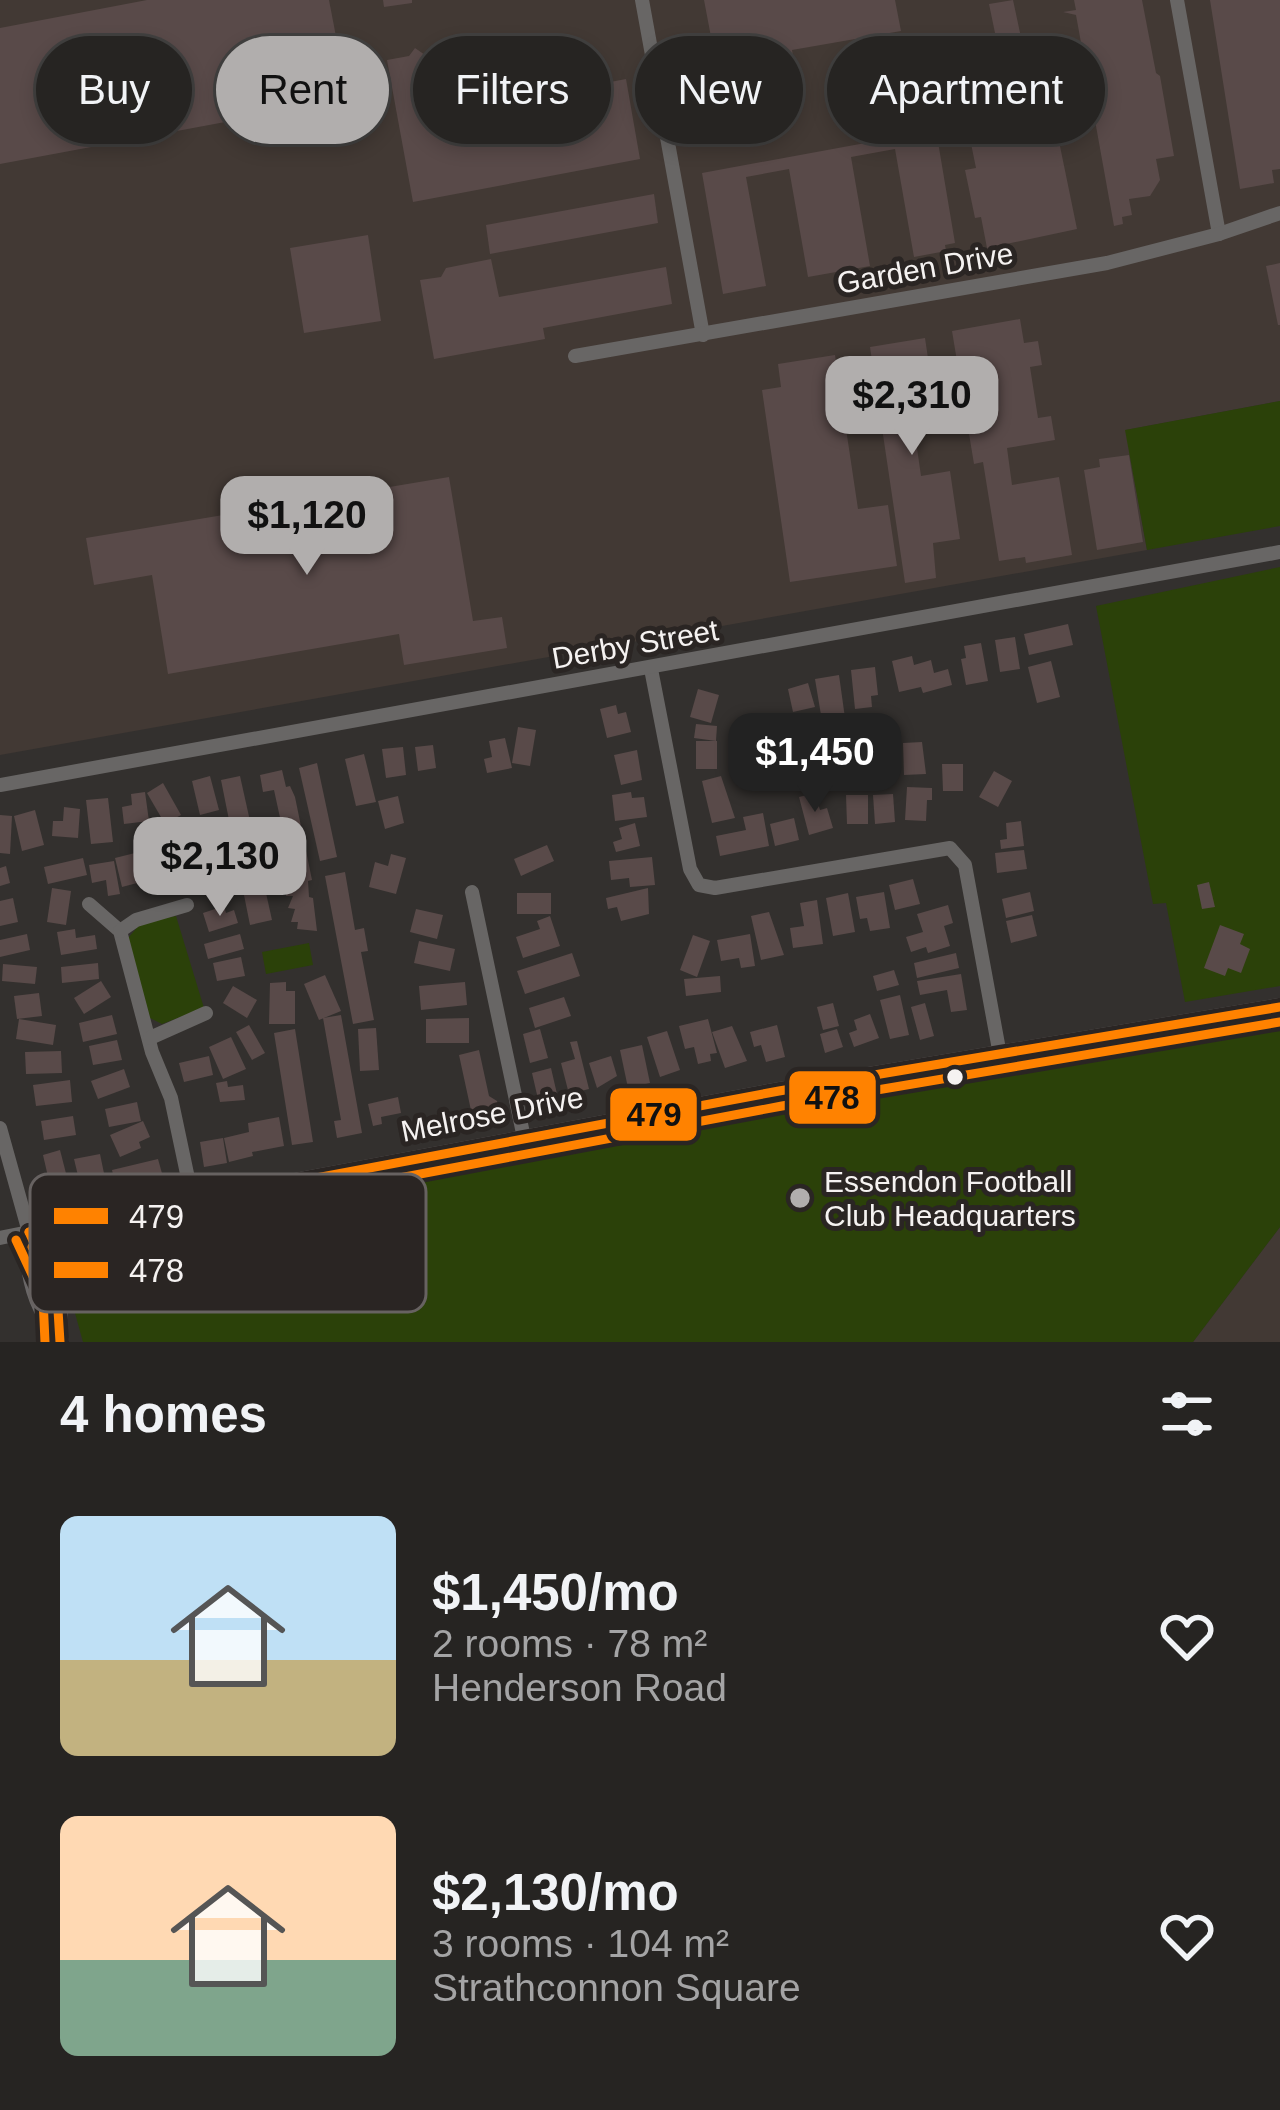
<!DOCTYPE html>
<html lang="en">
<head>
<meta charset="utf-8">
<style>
  body { margin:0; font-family:Arial,sans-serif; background:#2e2c2a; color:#f1f3f6; height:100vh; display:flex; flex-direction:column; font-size:45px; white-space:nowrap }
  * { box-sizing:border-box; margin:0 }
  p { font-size:39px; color:#a4a4a5 }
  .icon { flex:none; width:66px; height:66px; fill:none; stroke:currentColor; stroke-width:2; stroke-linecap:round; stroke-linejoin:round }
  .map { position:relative; height:1342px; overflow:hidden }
  .sheet { display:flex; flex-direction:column; background:#262422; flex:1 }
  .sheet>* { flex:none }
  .hud { position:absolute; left:36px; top:36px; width:1209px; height:108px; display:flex; gap:24px }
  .price { position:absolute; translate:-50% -102px; padding:0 27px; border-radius:24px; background:#b1aead; color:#111; font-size:39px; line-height:78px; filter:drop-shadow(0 3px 6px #0008) }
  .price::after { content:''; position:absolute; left:50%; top:72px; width:36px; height:27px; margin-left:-18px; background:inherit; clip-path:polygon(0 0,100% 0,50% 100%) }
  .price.current { background:#222; color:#fff }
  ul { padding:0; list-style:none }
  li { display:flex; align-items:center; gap:36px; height:300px; padding:0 60px }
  li span { display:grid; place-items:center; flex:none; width:336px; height:240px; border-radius:18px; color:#555 }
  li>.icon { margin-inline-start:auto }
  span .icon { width:144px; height:144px; fill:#fffc; stroke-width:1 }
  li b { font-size:51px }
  h2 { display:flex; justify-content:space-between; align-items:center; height:144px; padding:0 60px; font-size:51px }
  .pill { padding:0 42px; border-radius:54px; background:#262422; box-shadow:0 6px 18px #0003,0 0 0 3px #424140; font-size:42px; line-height:108px }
  .pill.current { background:#b1aead; color:#111 }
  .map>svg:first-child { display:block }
</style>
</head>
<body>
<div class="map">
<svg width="1280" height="1342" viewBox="0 0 1280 1342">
  <rect width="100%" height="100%" fill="#33302e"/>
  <g fill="#423934">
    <path d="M0 0H1280V401L1126 430 1147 550 0 755Z"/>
    <path d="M1280 1227V1342H1193Z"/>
  </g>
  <g fill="#2b4109">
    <path d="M1280 401V526L1147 550 1125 430Z"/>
    <path d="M1280 567V986L1185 1002 1166 903 1153 904 1096 606Z"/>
    <path d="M176 916 204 1008 162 1024 150 1018 128 938 141 923Z"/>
    <path d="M309 943 313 965 266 974 262 952Z"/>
    <path d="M1280 1028V1227L1193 1342H83L65 1277 79 1255 74 1250 77 1244 475 1168Z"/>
  </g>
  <g fill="#594a49">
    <path d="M147 0H329L348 99 0 164V28Z"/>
    <path d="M383 0H412V3L384 7Z"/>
    <path d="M704 0H895L901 31 792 50 799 91 770 96 767 69 750 68 695 141 692 139 746 65 742 53 715 58Z"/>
    <path d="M1013 0 1022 42 1038 39 1077 229 987 248 981 217 975 218 965 170 976 168 968 129 979 126 974 101 986 98 984 87 973 90 967 64 1000 57 989 4Z"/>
    <path d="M1074 0H1142L1156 73 1160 76 1174 156 1156 159 1160 180 1150 196 1129 199 1132 215 1122 217 1123 224 1114 226 1076 15 1063 12 1076 10Z"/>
    <path d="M1210 0H1280V169L1272 170 1274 183 1240 189Z"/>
    <path d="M415 48 471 87 494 82 493 75 580 60 584 87 626 79 640 159 413 202 387 60 409 56Z"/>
    <path d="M936 130 955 243 945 245 946 251 914 257 895 149 851 157 870 266 808 277 789 169 746 177 766 286 723 294 702 173Z"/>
    <path d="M654 194 658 223 490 254 486 225Z"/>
    <path d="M368 235 381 321 304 333 290 248Z"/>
    <path d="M491 259 499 297 666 267 672 304 543 328 545 339 434 359 420 280 441 277 446 268Z"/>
    <path d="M1280 263V325H1278L1266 266Z"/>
    <path d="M1020 319 1024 343 1038 341 1042 365 1030 367 1038 418 1051 416 1055 440 1007 448 1012 485 1059 477 1072 555 1026 563 1025 557 999 561 983 462 974 464 952 331Z"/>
    <path d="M925 338 935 405 909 409 908 435 915 434 921 476 950 471 960 539 933 543 936 578 905 583 870 347Z"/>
    <path d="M835 355 858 509 888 505 897 566 790 582 762 390 781 387 778 364Z"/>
    <path d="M1129 455 1143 542 1097 550 1084 470 1100 467 1099 459Z"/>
    <path d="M449 477 473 621 502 617 507 648 404 665 399 634 168 674 152 575 94 585 86 538Z"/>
    <path d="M1068 624 1073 645 1029 655 1024 634Z"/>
    <path d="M1015 637 1020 669 1000 672 995 640Z"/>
    <path d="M981 643 988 681 966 685 961 659 966 658 964 646Z"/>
    <path d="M912 656 914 665 931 660 934 673 948 669 952 685 923 693 921 687 899 692 892 661Z"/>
    <path d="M1051 661 1060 697 1037 703 1028 667Z"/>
    <path d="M875 667 878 695 871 696 872 707 855 709 851 670Z"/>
    <path d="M839 675 845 718 822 721 815 679Z"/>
    <path d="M808 683 815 707 793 712 788 689Z"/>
    <path d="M698 689 719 695 711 723 690 717Z"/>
    <path d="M616 705 618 714 626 712 631 732 607 738 600 709Z"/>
    <path d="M696 724 717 726 716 741 694 738Z"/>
    <path d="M518 727 536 730 530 766 512 763Z"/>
    <path d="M505 738 512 768 487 773 484 759 492 757 489 741Z"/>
    <rect x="696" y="741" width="21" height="28"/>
    <path d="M922 742 926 774 904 775 903 743Z"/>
    <path d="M433 745 436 768 418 771 415 747Z"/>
    <path d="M403 747 406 775 386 778 382 749Z"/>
    <path d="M637 750 642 780 621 785 614 755Z"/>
    <path d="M364 754 376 802 356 806 345 759Z"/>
    <path d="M317 763 337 857 320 861 299 768Z"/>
    <path d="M942 764H963V791H943Z"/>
    <path d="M282 770 286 787 290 786 295 797 312 880 308 881 309 897 313 898 317 931 297 929 298 922H291L295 909 288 908 293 896H286L287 888 293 889V884L284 836 274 790 263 792 260 775Z"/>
    <path d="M994 771 1012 781 998 807 979 797Z"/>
    <path d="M210 776 219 810 200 815 192 781Z"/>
    <path d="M240 776 272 920 250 925 221 780Z"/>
    <path d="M721 776 735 818 712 823 702 781Z"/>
    <path d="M163 783 181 815 165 824 147 793Z"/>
    <path d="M907 787 932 788V800H927L926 821 905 820Z"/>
    <path d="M145 792 149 821 124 824 122 807 132 805 131 794Z"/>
    <path d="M631 792 632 798 644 797 647 817 615 821 612 795Z"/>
    <path d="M815 793 820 810 827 808 833 828 809 835 799 797Z"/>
    <path d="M893 794 895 822 875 824 873 795Z"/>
    <path d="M846 795H868V824H847Z"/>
    <path d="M398 796 404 823 385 829 378 801Z"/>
    <path d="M108 798 113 842 91 844 86 800Z"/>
    <path d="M64 807 80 809 78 838 52 836 53 821H63Z"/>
    <path d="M35 810 44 845 22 851 14 816Z"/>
    <path d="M763 813 769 846 720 856 716 836 746 830 743 817Z"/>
    <path d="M0 815 12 816 10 854 0 853Z"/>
    <path d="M794 818 799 840 775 846 770 824Z"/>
    <path d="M1021 821 1024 846 1001 849 1000 840 1007 839 1006 823Z"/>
    <path d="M635 823 640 846 616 852 613 842 622 839 619 828Z"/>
    <path d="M204 835 208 851 177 859 173 843Z"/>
    <path d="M170 843 171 879 152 880 150 844Z"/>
    <path d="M547 845 554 861 521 876 514 859Z"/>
    <path d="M1024 850 1027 869 997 873 995 853Z"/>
    <path d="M135 853 141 882 122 887 115 858Z"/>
    <path d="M391 854 406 858 396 894 369 887 375 862 388 866Z"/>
    <path d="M652 857 655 885 630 887 629 878 611 880 609 861Z"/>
    <path d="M83 858 87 875 48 884 44 867Z"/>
    <path d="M114 861 120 894 108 896 106 880 92 883 89 865Z"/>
    <path d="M217 861 224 888 208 892 201 864Z"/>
    <path d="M6 866 10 883 0 886V868Z"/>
    <path d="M345 872 355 930 364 928 368 951 361 952 374 1020 353 1024 325 876Z"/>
    <path d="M913 879 920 904 895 910 889 885Z"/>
    <path d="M1209 882 1215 907 1202 909 1197 885Z"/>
    <path d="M52 888 71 891 66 925 47 922Z"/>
    <path d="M648 888 649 914 621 921 617 907 608 909 606 898Z"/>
    <path d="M884 892 890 928 870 931 867 918 860 919 856 897Z"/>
    <path d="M1030 892 1034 911 1006 918 1002 899Z"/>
    <rect x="517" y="893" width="34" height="21"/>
    <path d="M848 893 855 932 833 936 826 898Z"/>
    <path d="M13 898 18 922 0 926V901Z"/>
    <path d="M817 900 823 944 793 948 790 928 804 926 800 903Z"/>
    <path d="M948 905 953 923 944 926 950 946 928 953 926 947 911 952 906 937 923 932 917 914Z"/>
    <path d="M224 906 226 913 234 910 238 923 209 932 203 913Z"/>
    <path d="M416 909 443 915 437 939 410 932Z"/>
    <path d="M769 912 784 955 761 960 751 916Z"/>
    <path d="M1032 915 1037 936 1011 943 1006 921Z"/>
    <path d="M550 916 560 946 523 958 516 937 540 929 537 921Z"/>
    <path d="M1220 925 1244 934 1240 944 1250 949 1241 973 1228 968 1225 976 1204 968Z"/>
    <path d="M75 929 76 938 95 935 97 949 61 955 57 932Z"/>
    <path d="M27 934 30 950 0 957V940Z"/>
    <path d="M240 934 244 949 208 959 204 944Z"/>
    <path d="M750 934 755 966 741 968 739 958 721 961 717 940Z"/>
    <path d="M693 935 710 941 697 977 680 970Z"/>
    <path d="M419 941 455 949 450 971 414 963Z"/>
    <path d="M572 953 580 976 525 994 517 971Z"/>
    <path d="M956 953 959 968 917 978 914 963Z"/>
    <path d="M241 957 245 976 217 981 213 963Z"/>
    <path d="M98 963 99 979 62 983 61 967Z"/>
    <path d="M3 964 37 967 35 984 2 981Z"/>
    <path d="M894 970 899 985 877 991 873 976Z"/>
    <path d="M961 974 967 1010 951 1012 947 990 920 995 917 981Z"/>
    <path d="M325 975 341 1011 319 1020 304 984Z"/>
    <path d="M720 976 721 992 686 996 684 979Z"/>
    <path d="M101 981 111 997 84 1014 74 998Z"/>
    <path d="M286 982V991H295V1024H269L270 983Z"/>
    <path d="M465 982 467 1005 421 1010 419 986Z"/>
    <path d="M233 986 257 1000 247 1018 223 1003Z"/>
    <path d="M39 993 42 1016 17 1019 14 996Z"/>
    <path d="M900 995 909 1035 890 1039 880 1000Z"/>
    <path d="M564 997 571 1016 535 1028 529 1008Z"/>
    <path d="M833 1003 839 1026 823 1030 817 1007Z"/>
    <path d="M925 1003 934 1036 920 1040 911 1007Z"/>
    <path d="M870 1014 879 1038 854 1047 849 1033 857 1030 854 1020Z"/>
    <path d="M112 1015 117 1034 83 1042 79 1023Z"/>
    <path d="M341 1015 362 1133 337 1138 334 1121 341 1120 323 1018Z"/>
    <path d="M469 1018V1043H426V1019Z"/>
    <path d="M19 1019 56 1025 53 1045 16 1039Z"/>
    <path d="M708 1019 717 1053 710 1054 711 1061 698 1064 694 1047 685 1049 679 1026Z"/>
    <path d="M249 1025 265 1053 252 1060 236 1032Z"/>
    <path d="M777 1025 785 1057 766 1062 761 1045 754 1047 750 1032Z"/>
    <path d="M732 1026 747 1061 725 1068 712 1032Z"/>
    <path d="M376 1028 379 1070 360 1071 358 1029Z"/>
    <path d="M295 1029 313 1142 292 1145 274 1033Z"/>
    <path d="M540 1029 548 1058 530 1063 523 1034Z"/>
    <path d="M837 1029 843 1047 825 1053 820 1034Z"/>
    <path d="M667 1031 680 1070 660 1077 647 1037Z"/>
    <path d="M231 1037 246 1069 223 1079 209 1047Z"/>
    <path d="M117 1040 122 1060 93 1065 89 1046Z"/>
    <path d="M577 1041 589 1089 569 1094 561 1063 575 1059 570 1042Z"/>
    <path d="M642 1045 650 1083 628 1088 620 1050Z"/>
    <path d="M479 1050 489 1096 497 1101 499 1109 472 1115 459 1055Z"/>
    <path d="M61 1051 62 1073 26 1074 25 1052Z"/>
    <path d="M209 1056 213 1075 184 1082 179 1063Z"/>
    <path d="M611 1056 617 1076 597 1088 589 1063Z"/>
    <path d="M551 1068 557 1094 538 1099 532 1073Z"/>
    <path d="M124 1069 130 1087 98 1099 91 1081Z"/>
    <path d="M70 1080 72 1102 36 1106 33 1085Z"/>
    <path d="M227 1081 228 1087 243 1085 245 1100 220 1102 216 1083Z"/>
    <path d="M398 1097 401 1113 381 1117 382 1124 373 1126 368 1104Z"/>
    <path d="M137 1102 141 1121 109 1127 105 1109Z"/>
    <path d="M73 1116 76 1135 44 1140 41 1121Z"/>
    <path d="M279 1117 284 1146 252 1152 253 1156 229 1162 224 1138 249 1132 248 1123Z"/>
    <path d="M143 1121 150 1137 139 1142 141 1148 120 1157 110 1135Z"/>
    <path d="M223 1138 227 1163 204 1167 200 1142Z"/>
    <path d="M60 1150 70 1189 52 1194 43 1155Z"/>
    <path d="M100 1154 106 1183 81 1188 74 1159Z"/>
    <path d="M158 1159 163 1177 116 1188 112 1170Z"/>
  </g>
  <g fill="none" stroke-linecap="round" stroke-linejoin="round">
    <g stroke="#686665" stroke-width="14">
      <path d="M642 0 703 335"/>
      <path d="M1177 0 1219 234"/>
      <path d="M575 356 1107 263 1219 234 1280 213"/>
      <path d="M651 669 690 869 699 885 715 888 950 848 965 865 1000 1055"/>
      <path d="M0 785 1280 552"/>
      <path d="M472 892 524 1138"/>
      <path d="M89 904 120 931 152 1052 171 1098 193 1202"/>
      <path d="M120 931 136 920 187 905"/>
      <path d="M150 1038 206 1013"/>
      <path d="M0 1128 29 1232 0 1238"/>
    </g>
    <g stroke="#6a6767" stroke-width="18">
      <path d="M29 1232 779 1091 1280 1007"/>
      <path d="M29 1232C27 1257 31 1286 42 1308 48 1321 56 1328 60 1342"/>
      <path d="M29 1232C46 1255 66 1299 56 1327"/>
    </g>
    <defs>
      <g id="bus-1">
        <path d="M29 1232 779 1091 1280 1007"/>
        <path d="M29 1232 57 1294 60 1342"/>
      </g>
      <g id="bus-2">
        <path d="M16 1240 43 1298 45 1342"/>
        <path d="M32 1247 782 1106 1280 1022"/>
      </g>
    </defs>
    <use href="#bus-1" stroke="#2a2523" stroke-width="18"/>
    <use href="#bus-2" stroke="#2a2523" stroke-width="18"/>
    <use href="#bus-1" stroke="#ff8200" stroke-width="9"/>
    <use href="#bus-2" stroke="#ff8200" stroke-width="9"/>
  </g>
  <circle fill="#f5f2f1" stroke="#2a2523" stroke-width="4.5" cx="955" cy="1077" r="10"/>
  <circle fill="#b1aead" stroke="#2a2523" stroke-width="4.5" cx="800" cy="1198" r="12"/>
  <g text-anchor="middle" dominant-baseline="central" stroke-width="10" stroke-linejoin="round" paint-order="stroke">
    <g font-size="30" fill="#f5f2f1" stroke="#2a2523">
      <text transform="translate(925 268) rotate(-10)">Garden Drive</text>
      <text transform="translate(635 644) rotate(-10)">Derby Street</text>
      <text transform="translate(492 1114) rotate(-11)">Melrose Drive</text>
    </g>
    <g font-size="30" fill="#f5f2f1" stroke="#2a2523" text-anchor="start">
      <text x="824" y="1181">Essendon Football<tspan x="824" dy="34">Club Headquarters</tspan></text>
    </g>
  </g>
  <rect x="30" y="1174" width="396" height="138" rx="18" fill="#2a2523" stroke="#676261" stroke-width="3"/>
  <rect x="54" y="1208" width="54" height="16" fill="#ff8200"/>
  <rect x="54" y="1262" width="54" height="16" fill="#ff8200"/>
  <g font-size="33" fill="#f5f2f1">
    <text x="129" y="1228">479</text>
    <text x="129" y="1282">478</text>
  </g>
  <g stroke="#2a2523" stroke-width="4.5">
    <rect x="787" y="1069" width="91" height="57" rx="12" fill="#ff8200"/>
    <rect x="608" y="1086" width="91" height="57" rx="12" fill="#ff8200"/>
  </g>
  <g font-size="33" text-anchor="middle" font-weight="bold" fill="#111">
    <text x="832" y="1109">478</text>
    <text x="654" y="1126">479</text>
  </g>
</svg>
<b class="price" style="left:912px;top:458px">$2,310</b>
<b class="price" style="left:307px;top:578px">$1,120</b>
<b class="price current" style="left:815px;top:815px">$1,450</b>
<b class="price" style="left:220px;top:919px">$2,130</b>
<div class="hud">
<a class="pill">Buy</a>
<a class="pill current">Rent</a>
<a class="pill">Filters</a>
<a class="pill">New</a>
<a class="pill">Apartment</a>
</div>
</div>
<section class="sheet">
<h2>4 homes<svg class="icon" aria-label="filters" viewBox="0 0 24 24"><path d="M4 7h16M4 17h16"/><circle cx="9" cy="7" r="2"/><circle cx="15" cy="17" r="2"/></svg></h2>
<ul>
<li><span style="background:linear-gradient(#bfe0f5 60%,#c2b280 0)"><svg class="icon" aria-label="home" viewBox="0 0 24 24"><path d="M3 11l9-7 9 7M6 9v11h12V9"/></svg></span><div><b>$1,450/mo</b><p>2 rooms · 78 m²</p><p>Henderson Road</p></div><svg class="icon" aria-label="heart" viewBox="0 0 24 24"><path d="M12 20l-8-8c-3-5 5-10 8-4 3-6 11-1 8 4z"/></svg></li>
<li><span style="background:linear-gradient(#ffd9b3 60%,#7fa58c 0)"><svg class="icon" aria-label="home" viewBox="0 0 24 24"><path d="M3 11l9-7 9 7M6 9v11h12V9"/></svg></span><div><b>$2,130/mo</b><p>3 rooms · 104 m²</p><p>Strathconnon Square</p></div><svg class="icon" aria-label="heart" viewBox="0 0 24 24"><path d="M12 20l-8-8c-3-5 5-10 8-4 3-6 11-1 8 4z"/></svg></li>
</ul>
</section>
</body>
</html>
